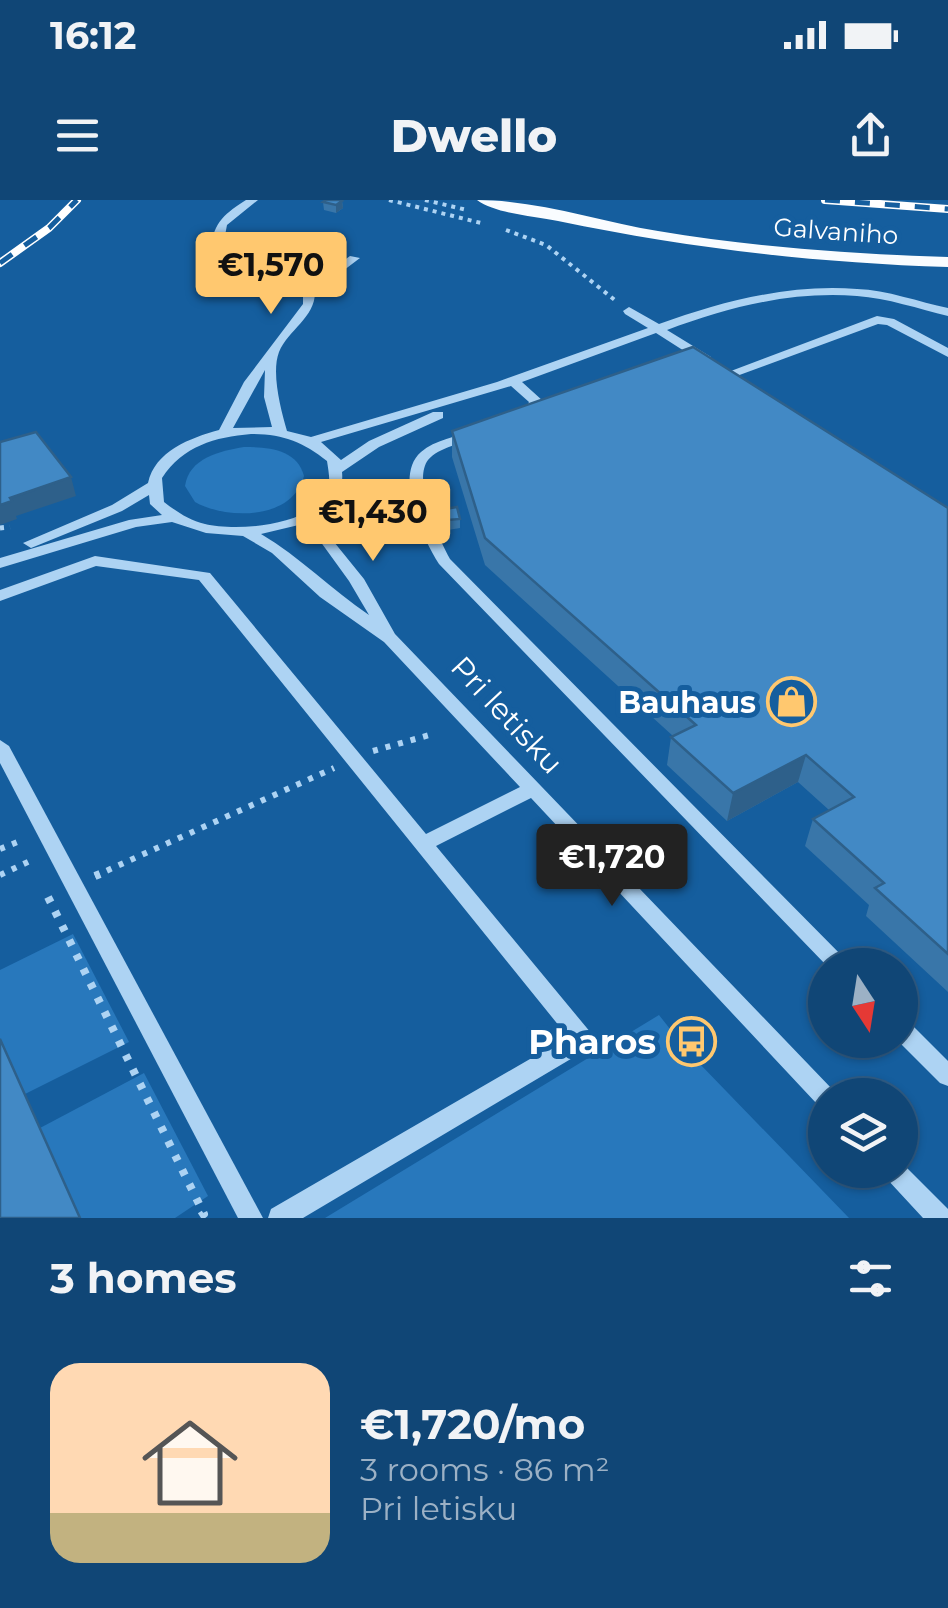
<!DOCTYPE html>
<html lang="en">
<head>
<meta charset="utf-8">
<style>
  body { margin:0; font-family:Montserrat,sans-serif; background:#194d7b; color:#f1f3f6; height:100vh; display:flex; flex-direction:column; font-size:38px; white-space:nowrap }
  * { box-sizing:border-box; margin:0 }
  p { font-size:32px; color:#9cb1c5 }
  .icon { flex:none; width:55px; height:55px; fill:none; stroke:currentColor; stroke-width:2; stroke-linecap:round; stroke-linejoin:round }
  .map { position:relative; height:1018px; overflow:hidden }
  .drawer { display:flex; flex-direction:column; background:#104676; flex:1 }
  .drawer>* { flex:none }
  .needle { width:65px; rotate:168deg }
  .tools { position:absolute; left:808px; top:748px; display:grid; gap:20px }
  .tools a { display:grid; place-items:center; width:110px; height:110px; border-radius:50%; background:#104676; box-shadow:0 2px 8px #0004,0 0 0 2px #305e88; font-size:50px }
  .price { position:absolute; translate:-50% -85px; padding:0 22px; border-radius:10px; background:#ffc86f; color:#111; font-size:32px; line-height:65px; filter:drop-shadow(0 2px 5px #0008) }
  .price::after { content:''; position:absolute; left:50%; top:60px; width:30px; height:22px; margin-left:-15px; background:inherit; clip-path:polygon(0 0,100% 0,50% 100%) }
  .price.on { background:#222; color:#fff }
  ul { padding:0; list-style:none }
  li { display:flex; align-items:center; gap:30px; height:250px; padding:0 50px }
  li span { display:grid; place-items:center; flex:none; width:280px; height:200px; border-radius:30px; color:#555 }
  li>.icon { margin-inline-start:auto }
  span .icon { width:120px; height:120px; fill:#fffc; stroke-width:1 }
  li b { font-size:42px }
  h2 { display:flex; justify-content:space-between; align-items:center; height:120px; padding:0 50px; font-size:42px }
  .status { display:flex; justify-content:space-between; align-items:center; height:70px; padding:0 50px; background:#104676; direction:ltr }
  .status svg { height:28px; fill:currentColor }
  header { display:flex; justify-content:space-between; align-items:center; height:130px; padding:0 50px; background:#104676; font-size:45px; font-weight:800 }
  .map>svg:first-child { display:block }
</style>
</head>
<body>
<div class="status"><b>16:12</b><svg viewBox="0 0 49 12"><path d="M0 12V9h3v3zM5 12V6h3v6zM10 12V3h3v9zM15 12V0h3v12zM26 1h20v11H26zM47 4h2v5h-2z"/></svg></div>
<header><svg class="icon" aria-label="menu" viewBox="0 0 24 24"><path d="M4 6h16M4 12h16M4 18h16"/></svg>Dwello<svg class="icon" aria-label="share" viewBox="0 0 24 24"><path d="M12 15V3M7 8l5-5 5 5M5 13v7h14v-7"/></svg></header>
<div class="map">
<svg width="948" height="1018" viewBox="0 0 948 1018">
  <rect width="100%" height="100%" fill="#155e9e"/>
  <g fill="#2878bc">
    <path d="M244 247C268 247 297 249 304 276 293 320 227 320 195 302L185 286C189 258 220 251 244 247Z"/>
    <path d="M73 734 129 842 25 894 0 838V770Z"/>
    <path d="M659 815 674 834 666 839 689 866 698 862 849 1018H325Z"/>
    <path d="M144 873 208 996 175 1018H80L40 928Z"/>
  </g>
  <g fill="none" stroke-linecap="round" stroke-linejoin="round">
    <g stroke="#add3f3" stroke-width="4" stroke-dasharray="4 5" stroke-linecap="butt">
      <path d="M389 0 485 24"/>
      <path d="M425 0 467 10"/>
      <path d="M506 30 546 45 616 101"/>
    </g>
    <path stroke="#add3f3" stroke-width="5" stroke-dasharray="4 6" stroke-linecap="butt" d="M0 328 10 327"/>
    <g stroke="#add3f3" stroke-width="6" stroke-dasharray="5 8" stroke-linecap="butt">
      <path d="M373 551 433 534"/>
      <path d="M0 649 20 641"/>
      <path d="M0 675 30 661"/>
      <path d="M95 676 334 568"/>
    </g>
    <g stroke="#add3f3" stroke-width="8" stroke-dasharray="6 10" stroke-linecap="butt">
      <path d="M95 676 100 674"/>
      <path d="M48 697 204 1014 198 1018"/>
    </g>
    <g fill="#add3f3" fill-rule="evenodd">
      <path d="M246 0H258L227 25 223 46 246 67 307 87 350 56 360 58 315 92C315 118 288 130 279 152 271 173 281 210 287 231L311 237 497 182 648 128 625 114 623 111 629 107 659 124C723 101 788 84 857 89 887 90 919 102 948 108V116C919 109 887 98 857 96 791 91 728 107 667 130L711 157V163H703L656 133 522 182 543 201C538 212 534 218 522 221L515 217 525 210 529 202 511 186 321 242 341 260 369 241 433 212H443V218L379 247 342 272C344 291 335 305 318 316L330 337 364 379 395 434 833 890 836 895H825V907L817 904 531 598 436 646 591 833 594 840 591 847 303 1018H268L271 1009 568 837 199 380 96 366 0 401V390L95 356 210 373 426 634 520 587 384 442 320 397 272 353 243 336 206 333 172 322 136 327 0 368V358L129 320 162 315 150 304 149 295 122 311 36 346 31 348 23 343 112 305 148 283C155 251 190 238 219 230L244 182 303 104V93L238 71 212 47C212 23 227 12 246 0ZM265 170 264 197 272 227 233 228ZM251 234C283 234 303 242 327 261 328 268 330 278 329 285 321 326 237 332 205 324 189 320 177 312 164 302L162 278C183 246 215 237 251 234ZM307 323 349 381 369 415C332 390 300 357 261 334Z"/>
      <path d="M877 116 894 119 948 148V157L887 125 878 124 734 177 723 174Z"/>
      <path d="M474 231 481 235 479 238C463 243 439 247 428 260 412 281 439 339 450 359L851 765H826L439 364C423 339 393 276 421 252 435 240 457 236 474 231Z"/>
      <path d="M0 540 9 546 263 1018H238L0 563Z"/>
      <path d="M900 818 908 821 948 861V886L940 883 897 840H900Z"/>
      <path d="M900 961 948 1009V1018H923L886 978 882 970H900Z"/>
    </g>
    <path fill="#f9fcff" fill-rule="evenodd" d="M477 0C537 0 598 21 658 31 754 47 851 54 948 57V67C816 63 687 48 558 21 534 16 496 14 477 0Z"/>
    <defs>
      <g id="rail">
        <path d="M825 0 948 9"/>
        <path d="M0 63 49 28 77 0"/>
      </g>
    </defs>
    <use href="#rail" stroke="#fff" stroke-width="8"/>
    <use href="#rail" stroke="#155e9e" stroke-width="5" stroke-dasharray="15" stroke-linecap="butt"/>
  </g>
  <g fill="#3976a9">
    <path d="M342 1 343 8 336 13 324 10 323 2Z"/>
    <path d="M452 231 948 308V792L866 716 869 705 805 646 813 619 829 610 798 582 727 621 667 565 671 537 673 536 485 365 452 257Z"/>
    <path d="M445 309 460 319V328L448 330Z"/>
  </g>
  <g fill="#2e608a">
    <path d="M342 1 343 8 336 13V5Z"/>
    <path d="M71 277 76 296 16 316 17 319 0 325V305L10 298Z"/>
    <path d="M806 555 798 582 727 621 733 593Z"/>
  </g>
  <g fill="#4289c5" stroke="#2e608a" stroke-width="2.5">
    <path d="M326 0H340L342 1 336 5 323 2Z"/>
    <path d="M693 147 948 308V754L875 688 884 683 813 619 854 597 806 555 733 593 671 537 696 525 485 338 452 231Z"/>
    <path d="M36 232 71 277 10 298 12 301 0 305V242Z"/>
    <path d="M457 307 460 319 448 320 445 309Z"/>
    <path d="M0 839 80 1018H0Z"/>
  </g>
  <defs>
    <symbol id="shop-ring" viewBox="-11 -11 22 22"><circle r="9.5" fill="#155e9e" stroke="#ffc86f" stroke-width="1.5"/><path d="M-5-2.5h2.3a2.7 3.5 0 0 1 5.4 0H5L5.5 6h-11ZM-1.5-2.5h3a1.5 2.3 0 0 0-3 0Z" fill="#ffc86f"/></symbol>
    <symbol id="bus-ring" viewBox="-11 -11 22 22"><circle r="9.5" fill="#155e9e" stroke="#ffc86f" stroke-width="1.5"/><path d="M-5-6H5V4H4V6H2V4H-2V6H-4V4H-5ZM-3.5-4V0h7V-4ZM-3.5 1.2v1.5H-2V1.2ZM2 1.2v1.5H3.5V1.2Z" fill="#ffc86f"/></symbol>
  </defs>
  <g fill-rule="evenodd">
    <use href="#shop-ring" x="764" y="474" width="55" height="55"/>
    <use href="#bus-ring" x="664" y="814" width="55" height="55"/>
  </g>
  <g text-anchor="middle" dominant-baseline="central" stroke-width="10" stroke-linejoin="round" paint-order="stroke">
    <g font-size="25" fill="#fff" stroke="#155e9e">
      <text transform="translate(836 31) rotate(4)">Galvaniho</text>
    </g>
    <g font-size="30" font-weight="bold" fill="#fff" stroke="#155e9e" text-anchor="end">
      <text x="756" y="502">Bauhaus</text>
    </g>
    <g font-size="30" fill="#fff" stroke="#155e9e">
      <text transform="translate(507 515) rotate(47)">Pri letisku</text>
    </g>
    <g font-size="35" font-weight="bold" fill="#fff" stroke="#155e9e" text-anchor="end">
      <text x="656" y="841">Pharos</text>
    </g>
  </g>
</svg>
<div class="tools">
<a><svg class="needle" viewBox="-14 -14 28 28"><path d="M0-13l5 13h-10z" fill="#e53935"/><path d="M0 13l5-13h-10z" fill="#9cb1c5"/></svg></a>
<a><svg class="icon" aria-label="layers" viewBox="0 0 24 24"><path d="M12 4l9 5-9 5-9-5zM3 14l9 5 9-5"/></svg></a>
</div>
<b class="price" style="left:271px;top:117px">€1,570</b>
<b class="price" style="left:373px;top:364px">€1,430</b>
<b class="price on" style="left:612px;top:709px">€1,720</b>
</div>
<section class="drawer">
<h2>3 homes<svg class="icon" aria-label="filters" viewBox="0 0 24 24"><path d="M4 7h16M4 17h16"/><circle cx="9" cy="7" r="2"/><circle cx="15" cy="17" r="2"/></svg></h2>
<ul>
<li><span style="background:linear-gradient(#ffd9b3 75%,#c2b280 0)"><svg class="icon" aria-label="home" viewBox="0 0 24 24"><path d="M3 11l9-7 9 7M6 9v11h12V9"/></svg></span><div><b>€1,720/mo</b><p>3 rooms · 86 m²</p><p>Pri letisku</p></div></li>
</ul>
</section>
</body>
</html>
